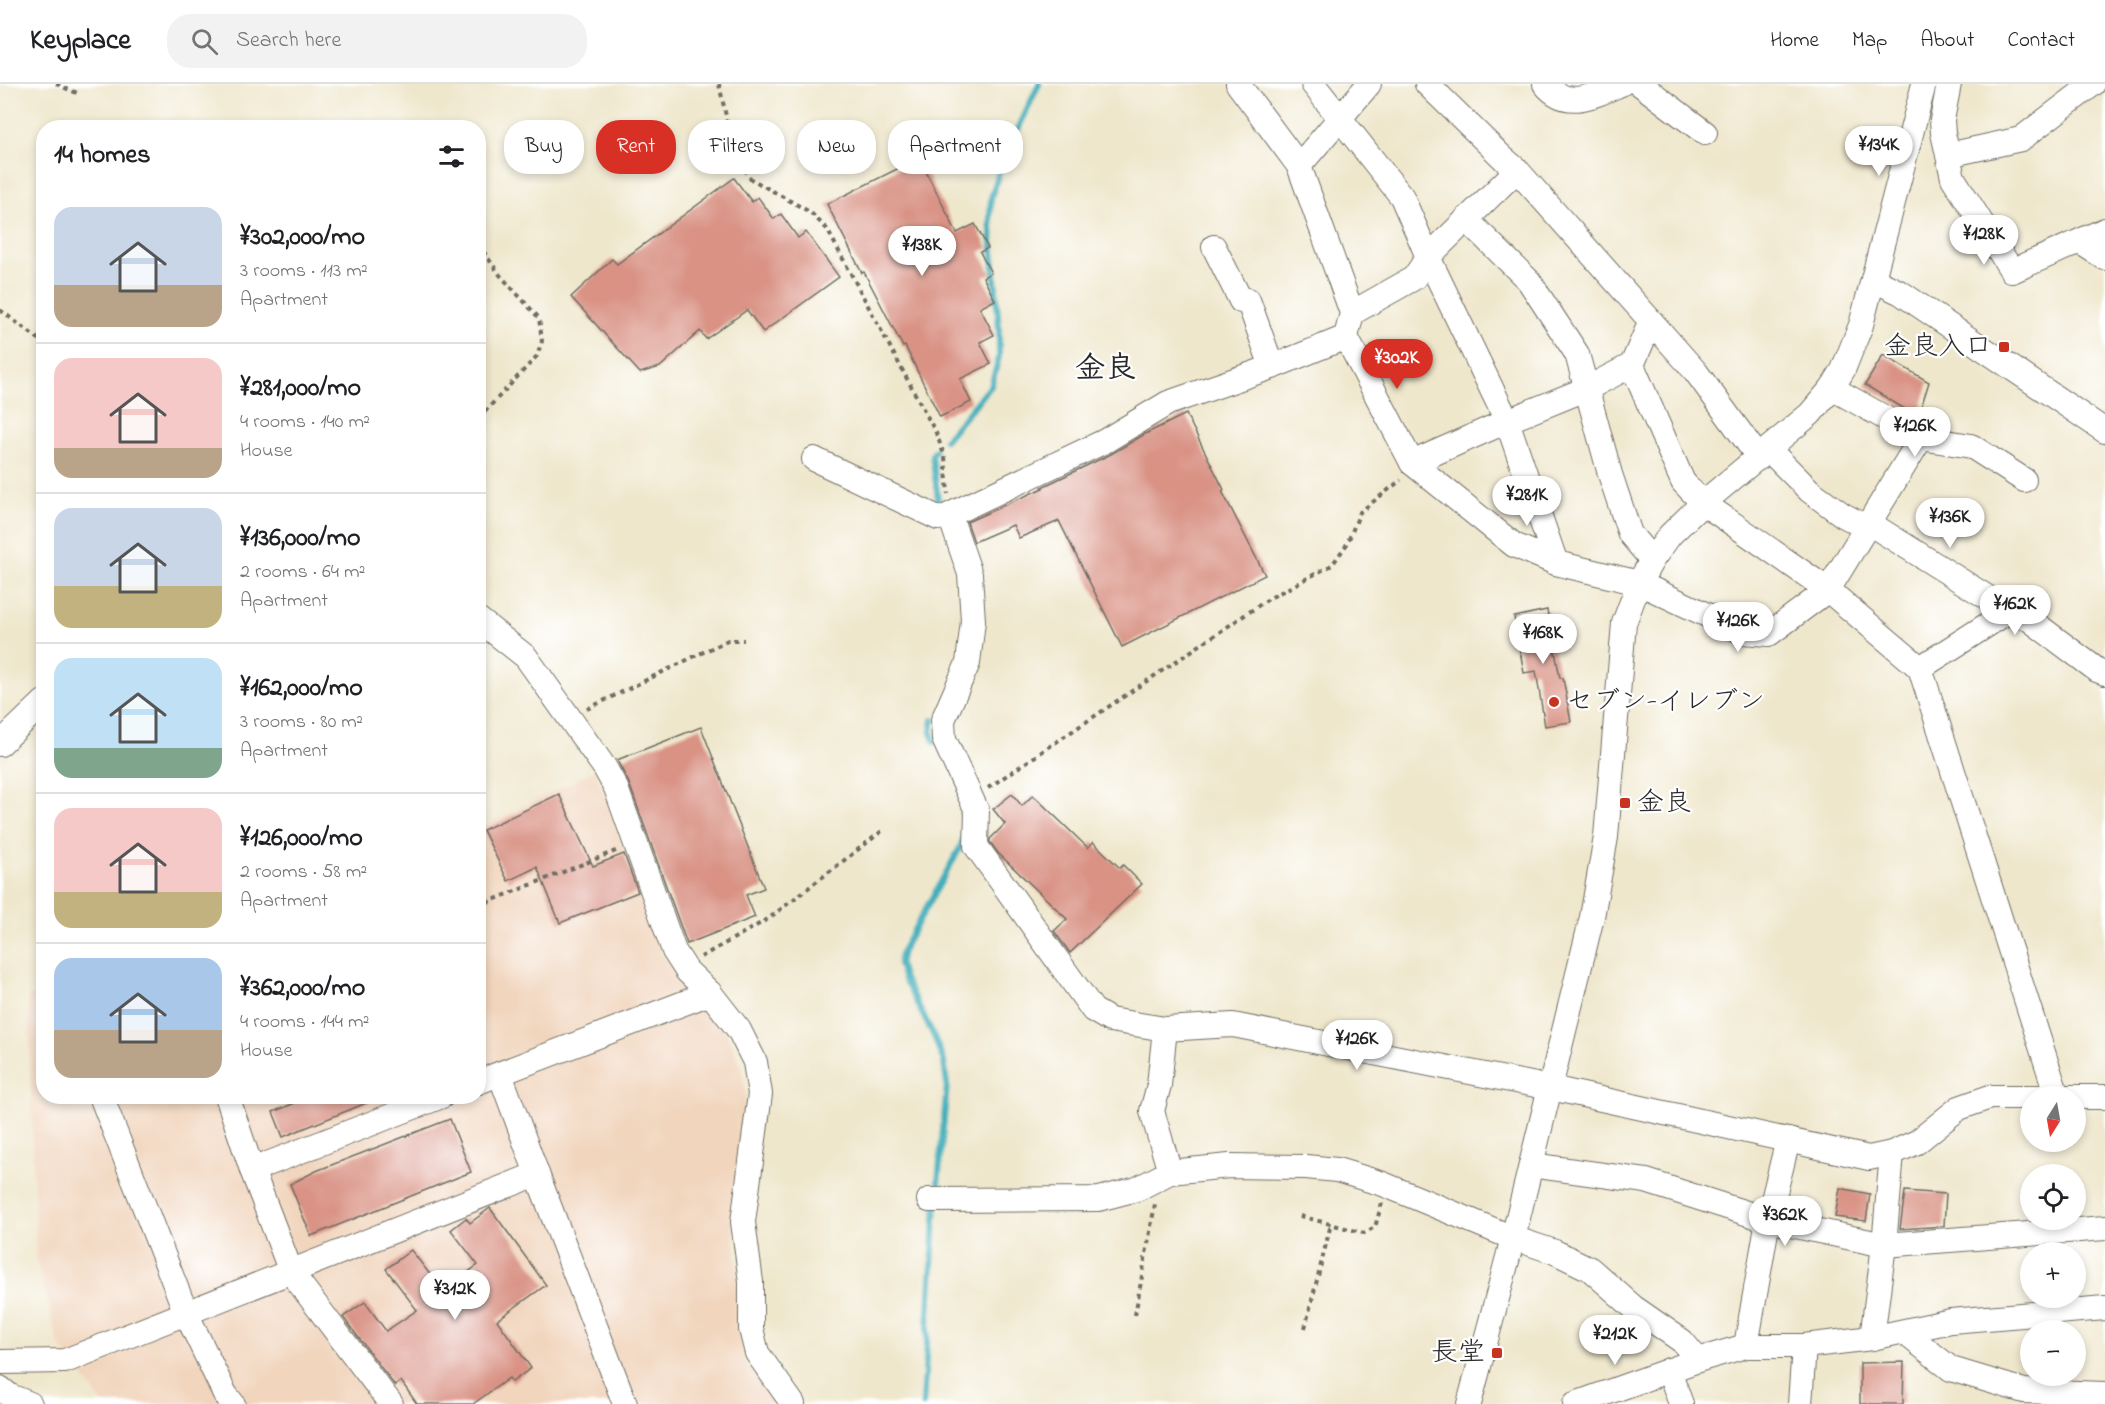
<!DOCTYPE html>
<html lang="en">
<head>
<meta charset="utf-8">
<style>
  body { margin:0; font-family:"Indie Flower","Klee One",sans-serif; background:#f2f2f2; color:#202124; height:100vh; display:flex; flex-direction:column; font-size:22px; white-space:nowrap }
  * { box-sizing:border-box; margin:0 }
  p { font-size:20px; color:#757577 }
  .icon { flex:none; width:33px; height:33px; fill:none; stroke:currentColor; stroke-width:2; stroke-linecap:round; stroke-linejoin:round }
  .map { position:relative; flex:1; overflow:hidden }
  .panel { position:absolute; left:36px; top:36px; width:450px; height:984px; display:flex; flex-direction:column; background:#fff; border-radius:24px; box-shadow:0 3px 9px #0003 }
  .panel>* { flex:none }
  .hud { position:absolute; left:504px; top:36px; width:570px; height:54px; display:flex; gap:12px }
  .needle { width:39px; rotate:191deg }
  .fabs { position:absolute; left:2020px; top:1002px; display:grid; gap:12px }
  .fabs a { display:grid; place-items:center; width:66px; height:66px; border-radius:50%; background:#fff; box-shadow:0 3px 9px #0003; font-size:30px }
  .price { position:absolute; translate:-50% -51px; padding:0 14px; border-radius:21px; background:#fff; color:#222; font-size:20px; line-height:39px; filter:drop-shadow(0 2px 3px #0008) }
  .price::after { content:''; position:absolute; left:50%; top:36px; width:18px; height:14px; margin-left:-9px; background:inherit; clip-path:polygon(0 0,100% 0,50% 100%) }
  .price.current { background:#d93025; color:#fff }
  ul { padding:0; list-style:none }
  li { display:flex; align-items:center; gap:18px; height:150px; padding:0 18px }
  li+li { border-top:2px solid #e0e0e0 }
  li span { display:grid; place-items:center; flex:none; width:168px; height:120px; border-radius:18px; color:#555 }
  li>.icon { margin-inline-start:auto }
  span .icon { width:72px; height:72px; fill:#fffc; stroke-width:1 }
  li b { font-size:26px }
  h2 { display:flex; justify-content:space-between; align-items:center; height:72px; padding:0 18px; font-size:26px }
  .tag { padding:0 21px; border-radius:24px; background:#fff; box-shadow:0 3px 9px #0003; font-size:21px; line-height:54px }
  .tag.current { background:#d93025; color:#fff }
  header { display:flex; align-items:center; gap:36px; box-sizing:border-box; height:84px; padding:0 30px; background:#fff; border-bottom:2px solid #e0e0e0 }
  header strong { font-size:28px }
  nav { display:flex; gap:33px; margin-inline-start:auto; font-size:21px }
  .search { width:420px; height:54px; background:#f2f2f2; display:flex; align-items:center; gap:15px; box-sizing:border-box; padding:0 21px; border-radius:24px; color:#757577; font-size:22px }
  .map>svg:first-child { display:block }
</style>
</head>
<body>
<header>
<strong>Keyplace</strong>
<div class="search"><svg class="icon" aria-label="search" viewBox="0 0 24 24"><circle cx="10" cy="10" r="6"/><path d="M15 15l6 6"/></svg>Search here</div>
<nav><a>Home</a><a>Map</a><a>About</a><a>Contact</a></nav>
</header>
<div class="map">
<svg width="2105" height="1320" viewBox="0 0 2105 1320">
  <rect width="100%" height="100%" fill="#fff"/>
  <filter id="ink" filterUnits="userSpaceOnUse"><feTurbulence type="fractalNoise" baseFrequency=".0167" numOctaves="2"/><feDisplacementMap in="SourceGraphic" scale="12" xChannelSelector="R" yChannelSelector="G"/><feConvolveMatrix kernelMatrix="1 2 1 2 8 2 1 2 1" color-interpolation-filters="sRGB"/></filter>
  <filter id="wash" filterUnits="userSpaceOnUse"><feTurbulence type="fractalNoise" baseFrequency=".008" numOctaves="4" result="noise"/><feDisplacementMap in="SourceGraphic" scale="24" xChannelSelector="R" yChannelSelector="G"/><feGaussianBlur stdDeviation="1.35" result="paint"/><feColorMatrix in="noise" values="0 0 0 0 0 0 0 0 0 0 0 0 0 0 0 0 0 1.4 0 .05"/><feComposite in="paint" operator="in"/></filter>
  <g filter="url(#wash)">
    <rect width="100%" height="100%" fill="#efe7cc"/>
    <path fill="#f1d5bd" d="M595 686 661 869 720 935 741 982 746 1011 731 1131 737 1177 743 1275 776 1320H103L58 1259 36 1171 28 913 43 907 44 1012H478L479 745Z"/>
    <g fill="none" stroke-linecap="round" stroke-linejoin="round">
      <g stroke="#3faebb" stroke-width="6">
        <path d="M945 356 991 302 999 273V244L990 133 991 114 1001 82 1039 0"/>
        <path d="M936 366 932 371 940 429"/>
        <path d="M933 636 931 649 935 658"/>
        <path d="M937 1110 947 1001 944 978 933 950 904 895 899 880 902 867 960 764 966 745"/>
        <path d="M923 1320 936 1120"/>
      </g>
    </g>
    <g id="blocks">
      <g fill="#d99284">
        <path d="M919 74 957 149 975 140 988 164 980 168 991 189 983 193 995 216 980 224 994 251 980 258 991 280 960 295 971 318 940 333 905 262 903 263 864 188 862 189 827 120Z"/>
        <path d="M734 94 752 118 758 113 774 135 781 130 798 154 806 148 839 193 763 248 747 226 706 255 700 247 660 283 640 289 571 213 612 175 617 180Z"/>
        <path d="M1883 271 1929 298 1918 333 1865 301Z"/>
        <path d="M1186 330 1224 406 1222 407 1265 491 1122 563 1059 437 1019 454 1013 441 974 458 967 438 1043 404 1042 403 1111 370 1145 350Z"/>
        <path d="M1547 526 1560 594H1563L1571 638 1545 642 1536 587 1524 589 1514 533Z"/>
        <path d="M701 643 764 804 746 811 755 833 687 860 629 699 617 676Z"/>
        <path d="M559 710 593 782 624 770 638 808 560 839 537 783 508 797 483 746Z"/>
        <path d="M1012 710 1022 722 1033 711 1088 764 1093 758 1120 784 1123 781 1142 800 1070 869 1054 847 1067 835 998 769 990 758V755L1005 740 993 725Z"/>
        <path d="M312 1012H381V1013L283 1053 273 1028Z"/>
        <path d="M450 1035 471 1088 311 1152 290 1100 316 1087Z"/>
        <path d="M1840 1104 1870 1110 1866 1137 1835 1133Z"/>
        <path d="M1905 1107 1946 1110 1944 1142 1900 1145Z"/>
        <path d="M490 1124 546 1201 497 1236 531 1284 512 1298 509 1294 473 1320H417L401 1297 395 1302 343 1233 365 1218 386 1247 417 1226 386 1185 411 1166 442 1206 478 1181 451 1146 466 1134 470 1139Z"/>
        <path d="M1904 1278 1903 1320H1860V1279Z"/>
      </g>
    </g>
  </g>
  <g filter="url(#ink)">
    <use href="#blocks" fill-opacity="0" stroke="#706d63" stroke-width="1.5"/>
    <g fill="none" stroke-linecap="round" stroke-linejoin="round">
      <defs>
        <g id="minor">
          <path d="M1238 0 1299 82 1352 229 1346 253 1412 379 1514 461 1556 479 1639 499 1743 548 1769 550 1828 506 1921 354"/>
          <path d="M1313 0 1402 113 1428 173 1507 337 1556 479"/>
          <path d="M1427 0 1504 75 1517 86 1696 288 1759 374"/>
          <path d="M1545 0C1567 27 1595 11 1621 0"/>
          <path d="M1640 0 1705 49"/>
          <path d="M1949 0 1942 36 1943 49 1953 94 2012 187 2105 146"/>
          <path d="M1948 71 2021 55 2093 0"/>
          <path d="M1299 82 1369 0"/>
          <path d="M1466 135 1529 197 1577 270 1610 390 1630 450 1652 476"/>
          <path d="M2080 158 2105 174"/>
          <path d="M1214 163 1241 217 1248 216 1272 283"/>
          <path d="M1874 196 1901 209 2105 347"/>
          <path d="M1352 229 1414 194 1428 173 1517 86"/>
          <path d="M1632 281 1683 398 1703 419 1828 506 1920 584 2057 1012"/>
          <path d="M1832 304 1921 354 1971 362 2024 396"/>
          <path d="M1769 366 1810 407 1843 431 1866 443"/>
          <path d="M814 375 938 434 945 433 1105 357 1168 319 1272 283 1346 253"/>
          <path d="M1412 379 1507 337 1586 305 1632 281 1651 237"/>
          <path d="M950 432 970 490 973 537 968 579 943 636 944 655 977 727 976 762 1093 926 1110 936 1165 945 1159 1001 1152 1027 1170 1088 1229 1082 1306 1083 1337 1086 1383 1100 1513 1154 1555 1168 1590 1185 1633 1223 1682 1257 1698 1276"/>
          <path d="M1869 439 2009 527"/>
          <path d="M478 535 526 573 605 684 616 704 674 867 687 887 710 909 739 946 755 978 760 1010 743 1138 751 1198V1245L757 1269 793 1320"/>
          <path d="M1920 584 2009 527 2029 535 2097 586 2105 589"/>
          <path d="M0 660 44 618"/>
          <path d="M1165 945 1233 941 1551 1004 1869 1074 1892 1069 1917 1058 1959 1024 1990 1013H2105"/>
          <path d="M478 998 710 909"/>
          <path d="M101 1012 186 1229 225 1310 233 1320"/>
          <path d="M227 1012 252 1086"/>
          <path d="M1531 1081 1646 1097 1768 1136 1884 1161 2105 1144"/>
          <path d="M537 1090 625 1320"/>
          <path d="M929 1116 1099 1115 1137 1105 1170 1088"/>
          <path d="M1904 1248 1951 1285 2024 1307 2105 1310"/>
          <path d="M1872 1254 1884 1161 1892 1069"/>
          <path d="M1746 1262 1768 1136 1788 1056"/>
          <path d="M0 1278 65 1277 537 1090 500 990"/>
          <path d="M1669 1286 1681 1320"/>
          <path d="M0 1304 10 1312 30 1320"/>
          <path d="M391 1320 291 1188 252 1086 442 1012"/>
          <path d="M1469 1320 1513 1154 1592 833 1606 753 1624 539 1639 499 1652 476 1670 451 1703 419 1810 330 1832 304 1843 286 1861 241 1924 0"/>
          <path d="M1575 1320 1701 1275 1746 1262H1804L1872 1254 1951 1237 2105 1224"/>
          <path d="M1800 1320 1804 1262"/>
        </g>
      </defs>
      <use href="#minor" stroke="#706d63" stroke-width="26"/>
      <g stroke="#706d63" stroke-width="4" stroke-dasharray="4.5 4.5" stroke-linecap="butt">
        <path d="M56 0 77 9"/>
        <path d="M719 0 734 69 751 95 810 128 827 145 936 349 945 373 948 410"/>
        <path d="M320 42 322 44"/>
        <path d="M478 160 500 191 539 234 542 257 537 272 478 335"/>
        <path d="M0 226 44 259"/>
        <path d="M587 625 728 556H744"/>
        <path d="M988 704 1270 514 1332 481 1347 460 1360 428 1401 396"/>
        <path d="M478 822 618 766"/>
        <path d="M701 873 768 835 882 747"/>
        <path d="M1300 1132 1364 1149 1375 1143 1382 1119"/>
        <path d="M1135 1231 1155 1120"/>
        <path d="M1305 1244 1331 1140"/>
      </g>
      <use href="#minor" stroke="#fff" stroke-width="24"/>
    </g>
  </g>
  <g fill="#c8321e" stroke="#fff" stroke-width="2">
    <rect x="1998" y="257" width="12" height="12" rx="3"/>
    <circle cx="1554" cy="618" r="6"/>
    <rect x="1619" y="713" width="12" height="12" rx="3"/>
    <rect x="1491" y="1263" width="12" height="12" rx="3"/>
  </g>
  <g text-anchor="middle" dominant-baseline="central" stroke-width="4.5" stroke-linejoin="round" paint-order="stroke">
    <g font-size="27" fill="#2b2b2b" stroke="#fff" text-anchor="end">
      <text x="1992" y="263">金良入口</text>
      <text x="1566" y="618" text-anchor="start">セブン-イレブン</text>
      <text x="1637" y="719" text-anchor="start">金良</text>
      <text x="1485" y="1269">長堂</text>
    </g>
    <g font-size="30" font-weight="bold" fill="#2b2b2b" stroke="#fff">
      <text x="1105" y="286">金良</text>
    </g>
  </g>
</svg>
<div class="fabs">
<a><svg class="needle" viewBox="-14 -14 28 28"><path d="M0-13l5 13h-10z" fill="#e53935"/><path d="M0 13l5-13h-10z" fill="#757577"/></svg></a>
<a><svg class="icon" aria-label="locate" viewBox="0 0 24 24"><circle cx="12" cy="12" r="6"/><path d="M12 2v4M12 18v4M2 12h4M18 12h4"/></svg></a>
<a>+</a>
<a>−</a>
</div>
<b class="price" style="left:1879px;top:93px">¥134K</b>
<b class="price" style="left:1984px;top:182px">¥128K</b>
<b class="price" style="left:922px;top:193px">¥138K</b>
<b class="price current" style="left:1397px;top:306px">¥302K</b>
<b class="price" style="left:1915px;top:374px">¥126K</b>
<b class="price" style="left:1527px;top:443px">¥281K</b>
<b class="price" style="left:1950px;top:465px">¥136K</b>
<b class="price" style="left:2015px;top:552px">¥162K</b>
<b class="price" style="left:1738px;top:569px">¥126K</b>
<b class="price" style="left:1543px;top:581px">¥168K</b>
<b class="price" style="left:1357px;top:987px">¥126K</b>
<b class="price" style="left:1785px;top:1163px">¥362K</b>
<b class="price" style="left:455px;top:1237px">¥312K</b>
<b class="price" style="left:1615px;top:1282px">¥212K</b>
<div class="hud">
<a class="tag">Buy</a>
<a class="tag current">Rent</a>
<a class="tag">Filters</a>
<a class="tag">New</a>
<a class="tag">Apartment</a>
</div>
<section class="panel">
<h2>14 homes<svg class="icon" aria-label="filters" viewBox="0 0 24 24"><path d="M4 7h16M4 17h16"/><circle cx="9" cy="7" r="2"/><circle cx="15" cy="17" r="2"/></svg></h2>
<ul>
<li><span style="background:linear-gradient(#c9d6e8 65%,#b9a48a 0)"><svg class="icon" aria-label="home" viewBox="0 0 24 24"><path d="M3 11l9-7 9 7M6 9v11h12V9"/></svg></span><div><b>¥302,000/mo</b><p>3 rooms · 113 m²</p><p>Apartment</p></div></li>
<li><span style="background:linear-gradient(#f6c9c9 75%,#b9a48a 0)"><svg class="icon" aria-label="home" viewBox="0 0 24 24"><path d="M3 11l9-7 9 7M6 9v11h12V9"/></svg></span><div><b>¥281,000/mo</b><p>4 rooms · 140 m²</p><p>House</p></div></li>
<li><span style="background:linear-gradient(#c9d6e8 65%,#c2b280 0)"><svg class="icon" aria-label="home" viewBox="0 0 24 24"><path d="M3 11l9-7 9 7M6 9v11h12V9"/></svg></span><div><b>¥136,000/mo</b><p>2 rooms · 64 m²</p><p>Apartment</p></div></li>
<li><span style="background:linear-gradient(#bfe0f5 75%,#7fa58c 0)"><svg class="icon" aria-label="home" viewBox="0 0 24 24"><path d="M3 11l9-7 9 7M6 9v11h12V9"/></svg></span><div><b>¥162,000/mo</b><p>3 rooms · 80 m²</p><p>Apartment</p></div></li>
<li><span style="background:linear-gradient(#f6c9c9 70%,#c2b280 0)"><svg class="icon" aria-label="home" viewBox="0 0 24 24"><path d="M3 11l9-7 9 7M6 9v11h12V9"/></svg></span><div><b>¥126,000/mo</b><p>2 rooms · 58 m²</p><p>Apartment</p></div></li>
<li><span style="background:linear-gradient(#a9c7e8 60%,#b9a48a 0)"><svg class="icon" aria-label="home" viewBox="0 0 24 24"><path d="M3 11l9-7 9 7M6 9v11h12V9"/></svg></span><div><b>¥362,000/mo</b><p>4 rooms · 144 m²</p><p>House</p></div></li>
</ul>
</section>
</div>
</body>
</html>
